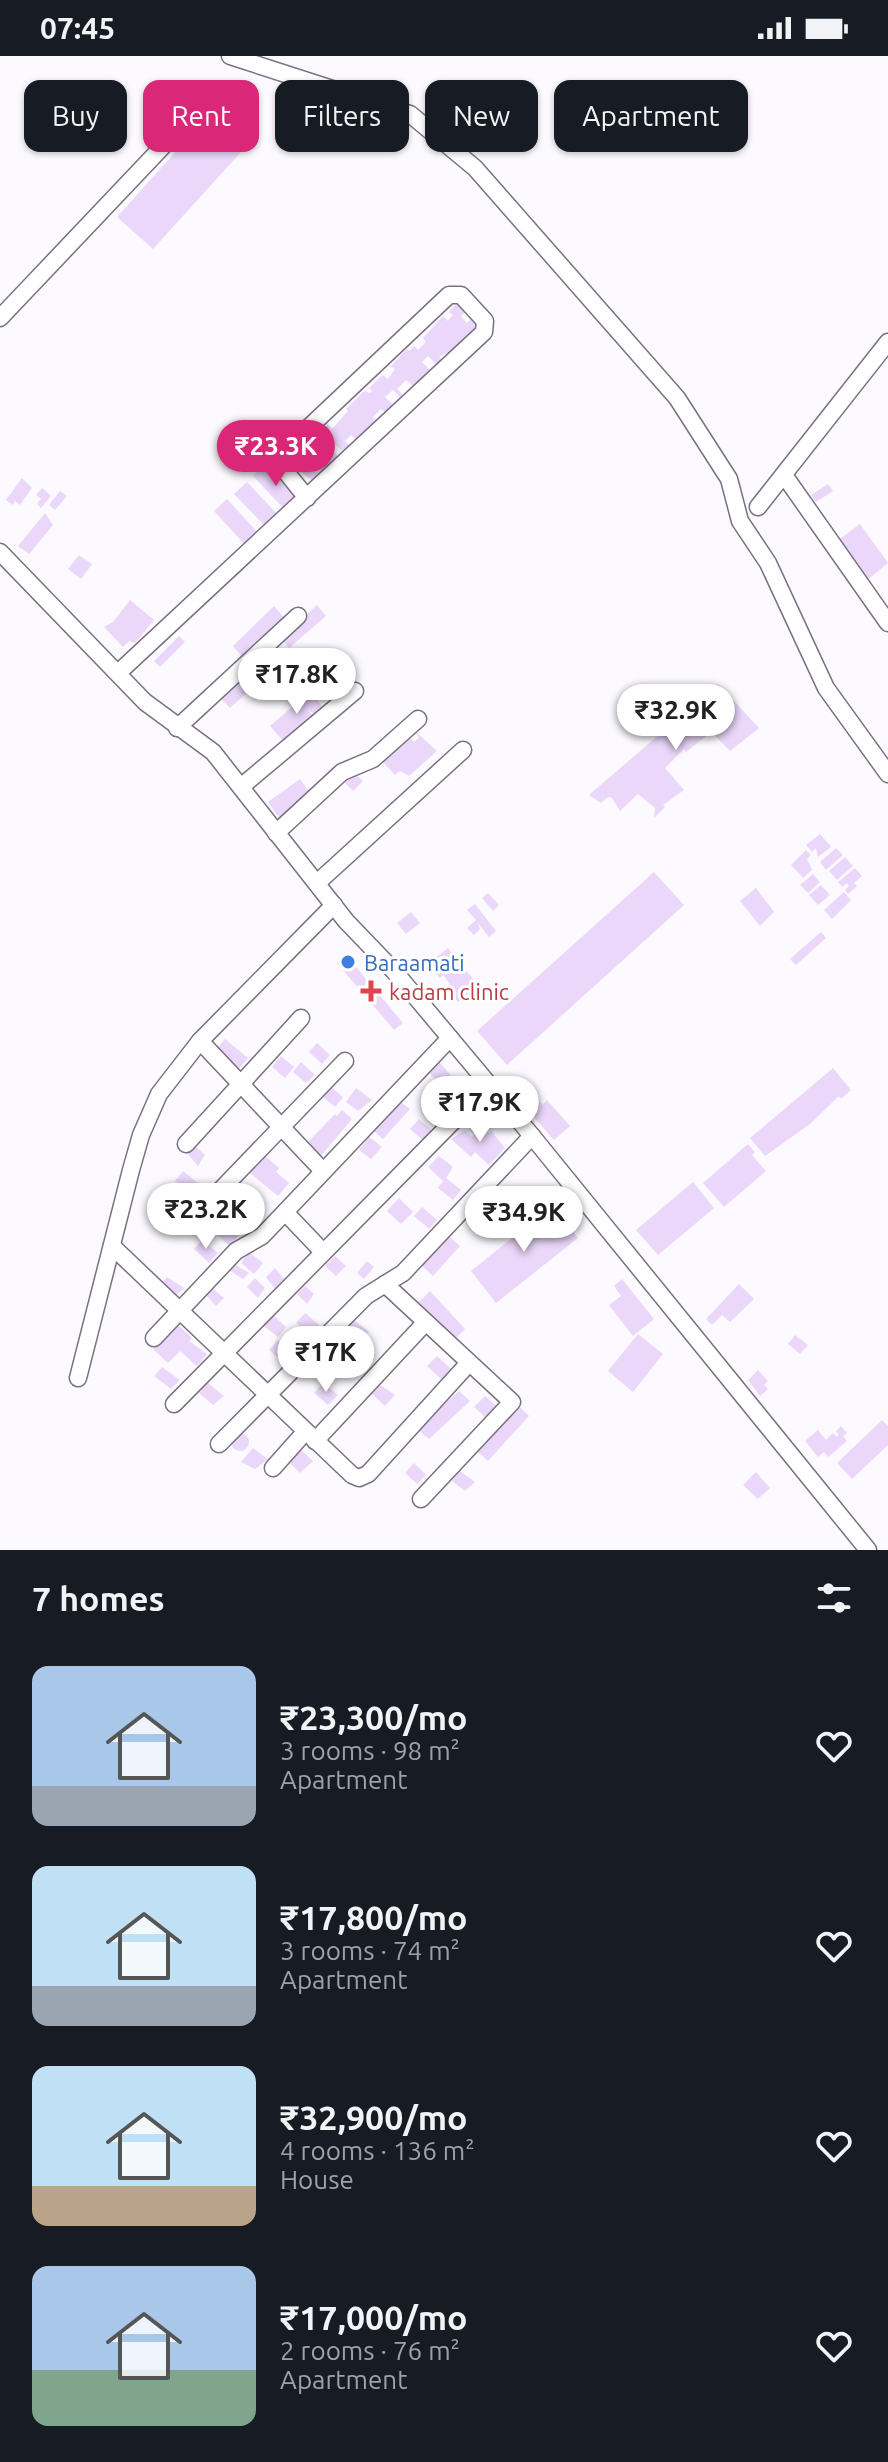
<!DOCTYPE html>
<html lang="en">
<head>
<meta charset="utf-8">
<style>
  body { margin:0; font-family:Ubuntu,sans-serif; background:#20242c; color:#f1f3f6; height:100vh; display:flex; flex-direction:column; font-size:30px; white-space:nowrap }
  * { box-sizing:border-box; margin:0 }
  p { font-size:26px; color:#9ea1a6 }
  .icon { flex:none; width:44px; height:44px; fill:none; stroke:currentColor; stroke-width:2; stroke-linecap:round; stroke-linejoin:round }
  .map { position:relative; height:1494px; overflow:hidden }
  .details { display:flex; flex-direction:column; background:#171b24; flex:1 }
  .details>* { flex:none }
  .hud { position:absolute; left:24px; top:24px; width:840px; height:72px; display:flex; gap:16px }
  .price { position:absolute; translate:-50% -68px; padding:0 18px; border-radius:28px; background:#fff; color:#222; font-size:26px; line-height:52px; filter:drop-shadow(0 2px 4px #0008) }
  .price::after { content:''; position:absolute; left:50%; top:48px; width:24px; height:18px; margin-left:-12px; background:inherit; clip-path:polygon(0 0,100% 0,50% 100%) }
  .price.active { background:#db2777; color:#fff }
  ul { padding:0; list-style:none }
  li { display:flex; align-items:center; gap:24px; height:200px; padding:0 32px }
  li span { display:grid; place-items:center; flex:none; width:224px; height:160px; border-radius:16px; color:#555 }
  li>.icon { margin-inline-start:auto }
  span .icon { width:96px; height:96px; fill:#fffc; stroke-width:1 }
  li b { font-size:34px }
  h2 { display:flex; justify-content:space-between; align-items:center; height:96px; padding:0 32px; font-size:34px }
  .chip { padding:0 28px; border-radius:16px; background:#171b24; box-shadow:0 2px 6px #0004; font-size:28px; line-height:72px }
  .chip.active { background:#db2777; color:#fff }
  .status { display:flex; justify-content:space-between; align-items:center; height:56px; padding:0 40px; background:#171b24; direction:ltr }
  .status svg { height:22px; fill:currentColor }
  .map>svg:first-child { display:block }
</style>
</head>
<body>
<div class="status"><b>07:45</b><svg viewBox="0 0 49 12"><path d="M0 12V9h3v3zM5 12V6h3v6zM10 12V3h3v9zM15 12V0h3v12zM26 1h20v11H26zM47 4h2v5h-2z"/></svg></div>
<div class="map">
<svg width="888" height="1494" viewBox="0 0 888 1494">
  <rect width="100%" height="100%" fill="#fcfafe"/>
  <g fill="#ead7f9">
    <path d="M215 52 251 85 153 193 117 161Z"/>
    <path d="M457 247 466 255 461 260 467 267 472 262 480 269 472 281 468 277 463 283 466 286 450 301 446 297 439 301 441 303 436 308 428 300 422 306 430 314 414 331 406 324 397 333 402 338 400 341 393 334 385 341 393 349 386 357 381 353 373 361 377 366 358 385 351 379 345 385 349 389 342 395 335 388 330 392 338 400 312 424 293 410 292 405 305 385 315 384 327 368 332 373 348 355 346 353 364 335 370 337 372 335 369 332 383 319 388 323 395 313 391 310 407 293 409 295 414 290 418 294 426 286 423 282 443 260 448 265 453 259 449 256Z"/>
    <path d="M265 408 298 443 286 455 253 420Z"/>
    <path d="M22 422 32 432 20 449 15 445 13 449 6 444Z"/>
    <path d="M247 426 279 460 267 472 234 438Z"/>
    <path d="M828 428 833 435 816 446 811 439Z"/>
    <path d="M42 432 51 440 41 452 37 448 41 443 36 439Z"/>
    <path d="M60 435 67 440 55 454 49 449Z"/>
    <path d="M227 443 260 479 247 491 214 455Z"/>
    <path d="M45 457 53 469 29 498 18 490Z"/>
    <path d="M860 468 888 507 866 525 837 485Z"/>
    <path d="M79 499 92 508 81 523 68 513Z"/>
    <path d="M130 544 154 564 135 587 129 585 123 591 104 571 113 566Z"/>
    <path d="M317 549 326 560 289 592 280 582Z"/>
    <path d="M274 550 286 564 244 603 233 590Z"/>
    <path d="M179 580 185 586 160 611 154 605Z"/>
    <path d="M260 601 272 614 230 652 218 639Z"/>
    <path d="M718 628 759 672 730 695 698 662 692 664 706 680 686 696 684 693 665 712 684 734 663 749 665 751 654 762 655 752 638 738 620 755 612 742 608 741 601 747 589 739Z"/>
    <path d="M306 634H309L325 654 317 660 308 654 314 661 284 686 270 670 292 651 289 647 297 641 304 648 300 641Z"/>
    <path d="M415 675 437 695 409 720 400 715 395 719 383 706 402 688 411 683 414 686 419 682Z"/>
    <path d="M355 718 363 725 353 735 345 727Z"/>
    <path d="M300 723 311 739 279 762 268 746Z"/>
    <path d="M820 778 831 791 818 801 816 792 812 796 806 789Z"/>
    <path d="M836 792 843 799 826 814 820 806Z"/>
    <path d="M806 794 811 799 807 803 812 814 803 822 791 809Z"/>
    <path d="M845 801 853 810 837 824 829 815Z"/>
    <path d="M855 812 862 820 854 827 857 830 848 838 845 834 849 830 847 827 842 831 838 826Z"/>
    <path d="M654 816 684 849 507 1009 477 975Z"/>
    <path d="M813 818 820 826 808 837 800 829Z"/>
    <path d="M821 829 830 839 818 849 809 839Z"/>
    <path d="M756 832 774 856 760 870 740 845Z"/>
    <path d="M844 836 851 844 832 863 824 854Z"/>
    <path d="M488 837 499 849 493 855 482 842Z"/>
    <path d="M475 848 496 875 489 881 478 867 480 873 474 879 467 872 476 864 467 854Z"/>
    <path d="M411 856 420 867 406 878 397 867Z"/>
    <path d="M821 876 826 882 796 909 790 903Z"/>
    <path d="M448 892 478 929 458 946 446 931 450 928 443 919 440 922 428 908Z"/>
    <path d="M346 899 403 967 394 974 337 907Z"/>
    <path d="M225 983 248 1002 235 1017 213 997Z"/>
    <path d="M317 987 330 999 322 1008 309 996Z"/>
    <path d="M281 1000 294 1011 285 1022 272 1011Z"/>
    <path d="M437 1003 468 1040 457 1049 426 1013Z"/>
    <path d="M301 1006 315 1019 306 1027 293 1016Z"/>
    <path d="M833 1012 851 1034 841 1043 839 1040 810 1068 765 1100 750 1082Z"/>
    <path d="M330 1030 343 1041 335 1051 322 1040Z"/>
    <path d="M356 1032 372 1044 358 1055 346 1046Z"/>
    <path d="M532 1034 542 1049 547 1044 570 1070 554 1084 518 1043Z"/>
    <path d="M399 1045 410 1053 383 1083 370 1072Z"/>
    <path d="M342 1054 352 1063 320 1101 306 1088 335 1058 337 1060Z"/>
    <path d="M419 1063 434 1076 425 1086 410 1073Z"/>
    <path d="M478 1067 489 1077 491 1075 505 1092 489 1109 475 1096 471 1101 451 1083 465 1074 472 1081 474 1079 471 1075Z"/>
    <path d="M369 1081 382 1091 371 1103 359 1094Z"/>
    <path d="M748 1088 755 1096 752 1099 766 1115 724 1151 703 1127Z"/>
    <path d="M194 1089 205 1099 198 1110 187 1097Z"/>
    <path d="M265 1100 279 1112 276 1116 289 1127 278 1140 250 1117Z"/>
    <path d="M439 1100 453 1111 446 1122 461 1134 453 1144 438 1132 443 1125 428 1111Z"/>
    <path d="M183 1115 203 1131 196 1139 175 1125Z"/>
    <path d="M693 1126 714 1152 658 1199 636 1174Z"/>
    <path d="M399 1142 413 1156 401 1168 387 1155Z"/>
    <path d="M220 1150 235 1158 215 1177 205 1167Z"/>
    <path d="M552 1150 578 1182 496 1247 471 1215Z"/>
    <path d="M422 1151 437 1164 429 1173 414 1160Z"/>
    <path d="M233 1162 245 1172 230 1190 218 1180Z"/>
    <path d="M446 1178 460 1190 433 1220 419 1207Z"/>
    <path d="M202 1184 218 1197 209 1207 194 1193Z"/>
    <path d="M249 1196 263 1207 254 1218 241 1207Z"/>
    <path d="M335 1200 346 1210 336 1220 325 1210Z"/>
    <path d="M367 1205 374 1211 364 1223 357 1217Z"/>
    <path d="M234 1208 249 1217 243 1223 229 1214Z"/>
    <path d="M275 1212 284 1223 275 1233 266 1221Z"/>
    <path d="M167 1221 184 1232 173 1242 159 1230Z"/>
    <path d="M255 1222 265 1232 258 1242 247 1231Z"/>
    <path d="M622 1223 654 1263 633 1280 609 1249 621 1240 614 1230Z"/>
    <path d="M739 1228 754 1243 730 1266 722 1259 712 1269 706 1263Z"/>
    <path d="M305 1230 314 1238 307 1248 297 1238Z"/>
    <path d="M212 1232 224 1242 216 1250 206 1239Z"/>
    <path d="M430 1235 465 1273 455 1283 417 1248Z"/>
    <path d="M271 1257 286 1271 278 1281 261 1268Z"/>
    <path d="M305 1257 319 1269 311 1278 296 1267Z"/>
    <path d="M354 1264 369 1276 359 1286 346 1275Z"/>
    <path d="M177 1268 192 1282 189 1285 207 1298 197 1310 180 1295 168 1307 153 1293Z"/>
    <path d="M345 1277 359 1288 354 1295 340 1283Z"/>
    <path d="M638 1278 663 1298 633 1336 608 1315Z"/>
    <path d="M795 1279 808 1289 800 1298 788 1288Z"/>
    <path d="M278 1284 293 1296 284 1307 269 1294Z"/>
    <path d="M337 1285 350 1296 341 1306 329 1294Z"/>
    <path d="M437 1300 451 1313 441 1323 427 1310Z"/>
    <path d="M162 1311 180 1324 171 1333 154 1320Z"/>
    <path d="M758 1314 768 1325 764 1329 768 1333 760 1340 748 1324Z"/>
    <path d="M208 1327 224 1340 213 1349 199 1337Z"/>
    <path d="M323 1327 338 1339 328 1349 314 1337Z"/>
    <path d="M379 1328 395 1339 385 1350 371 1337Z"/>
    <path d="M459 1335 470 1345 429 1383 417 1373Z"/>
    <path d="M485 1340 496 1350 486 1362 474 1351Z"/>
    <path d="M520 1351 529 1360 488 1405 477 1395Z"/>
    <path d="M882 1364 888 1370V1389L852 1423 837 1407Z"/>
    <path d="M841 1370 847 1377 843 1380 847 1385 828 1401 824 1396 818 1401 805 1385 818 1374 826 1384 833 1377 837 1381 839 1379 836 1375Z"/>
    <circle cx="240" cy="1386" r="9"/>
    <path d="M253 1392 268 1403 255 1413 241 1406Z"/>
    <path d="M301 1394 313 1405 300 1417 289 1406Z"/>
    <path d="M414 1407 426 1419 417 1428 405 1417Z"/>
    <path d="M460 1415 475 1426 465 1435 452 1425Z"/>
    <path d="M756 1416 770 1432 758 1443 743 1429Z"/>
  </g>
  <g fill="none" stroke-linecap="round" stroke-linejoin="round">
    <defs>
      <g id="minor">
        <path d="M230 0 410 58 475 112 677 342 729 423 740 465 768 507 826 632 888 718"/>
        <path d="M0 262 184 68 199 48"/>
        <path d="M784 419 888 567"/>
        <path d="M758 451 888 286"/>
        <path d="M0 496 145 646 213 696 346 865 394 915 532 1080 868 1494"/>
        <path d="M118 617 484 276 485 265 461 239H449L286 393 278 406 307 442"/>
        <path d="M177 672 298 560"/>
        <path d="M242 730 355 635"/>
        <path d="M276 777 342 716 373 703 418 663"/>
        <path d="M317 827 463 694"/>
        <path d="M200 985 323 1115"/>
        <path d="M186 1088 301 962"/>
        <path d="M210 1145 345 1005"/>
        <path d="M112 1190 352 1419 359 1422 368 1418 468 1308"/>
        <path d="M323 1196 285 1156 450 982"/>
        <path d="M385 1228 512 1346 421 1443"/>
        <path d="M154 1282 236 1195 262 1180 285 1156"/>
        <path d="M78 1322 131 1114 141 1079 159 1038 200 985 334 849"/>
        <path d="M174 1348 489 1029"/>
        <path d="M315 1385 425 1267"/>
        <path d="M219 1388 366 1240 403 1217 532 1080"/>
        <path d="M273 1412 305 1376"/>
      </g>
    </defs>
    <use href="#minor" stroke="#7a7081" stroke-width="19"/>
    <use href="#minor" stroke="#fff" stroke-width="16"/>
  </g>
  <circle fill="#3f7fe0" stroke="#fff" stroke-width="3" cx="348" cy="906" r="8"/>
  <path fill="#e0444e" stroke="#fff" stroke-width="3" d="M367 923h8v8h8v8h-8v8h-8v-8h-8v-8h8z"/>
  <g text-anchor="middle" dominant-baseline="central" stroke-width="6" stroke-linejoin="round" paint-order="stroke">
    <g font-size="22" fill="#366cbe" stroke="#fff" text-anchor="start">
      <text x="364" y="906">Baraamati</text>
    </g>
    <g font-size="22" fill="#be3a42" stroke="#fff" text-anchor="start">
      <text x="389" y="935">kadam clinic</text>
    </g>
  </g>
</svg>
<b class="price active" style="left:276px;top:432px">₹23.3K</b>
<b class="price" style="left:297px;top:660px">₹17.8K</b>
<b class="price" style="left:676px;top:696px">₹32.9K</b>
<b class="price" style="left:480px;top:1088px">₹17.9K</b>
<b class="price" style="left:206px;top:1195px">₹23.2K</b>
<b class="price" style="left:524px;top:1198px">₹34.9K</b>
<b class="price" style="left:326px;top:1338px">₹17K</b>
<div class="hud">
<a class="chip">Buy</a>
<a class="chip active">Rent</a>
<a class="chip">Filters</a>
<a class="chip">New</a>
<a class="chip">Apartment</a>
</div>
</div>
<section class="details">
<h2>7 homes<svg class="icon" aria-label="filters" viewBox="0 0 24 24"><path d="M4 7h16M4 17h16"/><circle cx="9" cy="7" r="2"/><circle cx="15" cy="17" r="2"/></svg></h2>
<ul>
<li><span style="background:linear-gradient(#a9c7e8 75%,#9aa5b1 0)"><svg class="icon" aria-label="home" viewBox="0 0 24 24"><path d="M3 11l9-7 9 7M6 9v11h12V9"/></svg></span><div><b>₹23,300/mo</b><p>3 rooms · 98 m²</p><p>Apartment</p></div><svg class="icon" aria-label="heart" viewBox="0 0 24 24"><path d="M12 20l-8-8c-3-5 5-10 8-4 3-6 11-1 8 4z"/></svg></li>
<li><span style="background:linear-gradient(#bfe0f5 75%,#9aa5b1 0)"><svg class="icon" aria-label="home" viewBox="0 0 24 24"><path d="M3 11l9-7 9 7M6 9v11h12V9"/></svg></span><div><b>₹17,800/mo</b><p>3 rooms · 74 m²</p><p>Apartment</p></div><svg class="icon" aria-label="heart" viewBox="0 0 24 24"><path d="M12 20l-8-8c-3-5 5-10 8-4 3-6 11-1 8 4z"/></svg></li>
<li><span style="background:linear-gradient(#bfe0f5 75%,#b9a48a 0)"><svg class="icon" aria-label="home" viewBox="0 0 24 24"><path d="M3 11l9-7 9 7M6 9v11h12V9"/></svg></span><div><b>₹32,900/mo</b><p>4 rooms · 136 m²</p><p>House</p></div><svg class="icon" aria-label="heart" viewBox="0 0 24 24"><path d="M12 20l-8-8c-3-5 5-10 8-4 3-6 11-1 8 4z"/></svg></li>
<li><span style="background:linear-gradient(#a9c7e8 65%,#7fa58c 0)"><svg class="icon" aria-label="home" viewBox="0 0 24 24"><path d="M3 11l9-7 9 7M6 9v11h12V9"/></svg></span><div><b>₹17,000/mo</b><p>2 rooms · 76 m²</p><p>Apartment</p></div><svg class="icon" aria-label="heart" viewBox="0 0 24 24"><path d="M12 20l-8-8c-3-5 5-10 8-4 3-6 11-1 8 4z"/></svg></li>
</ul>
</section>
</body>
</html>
